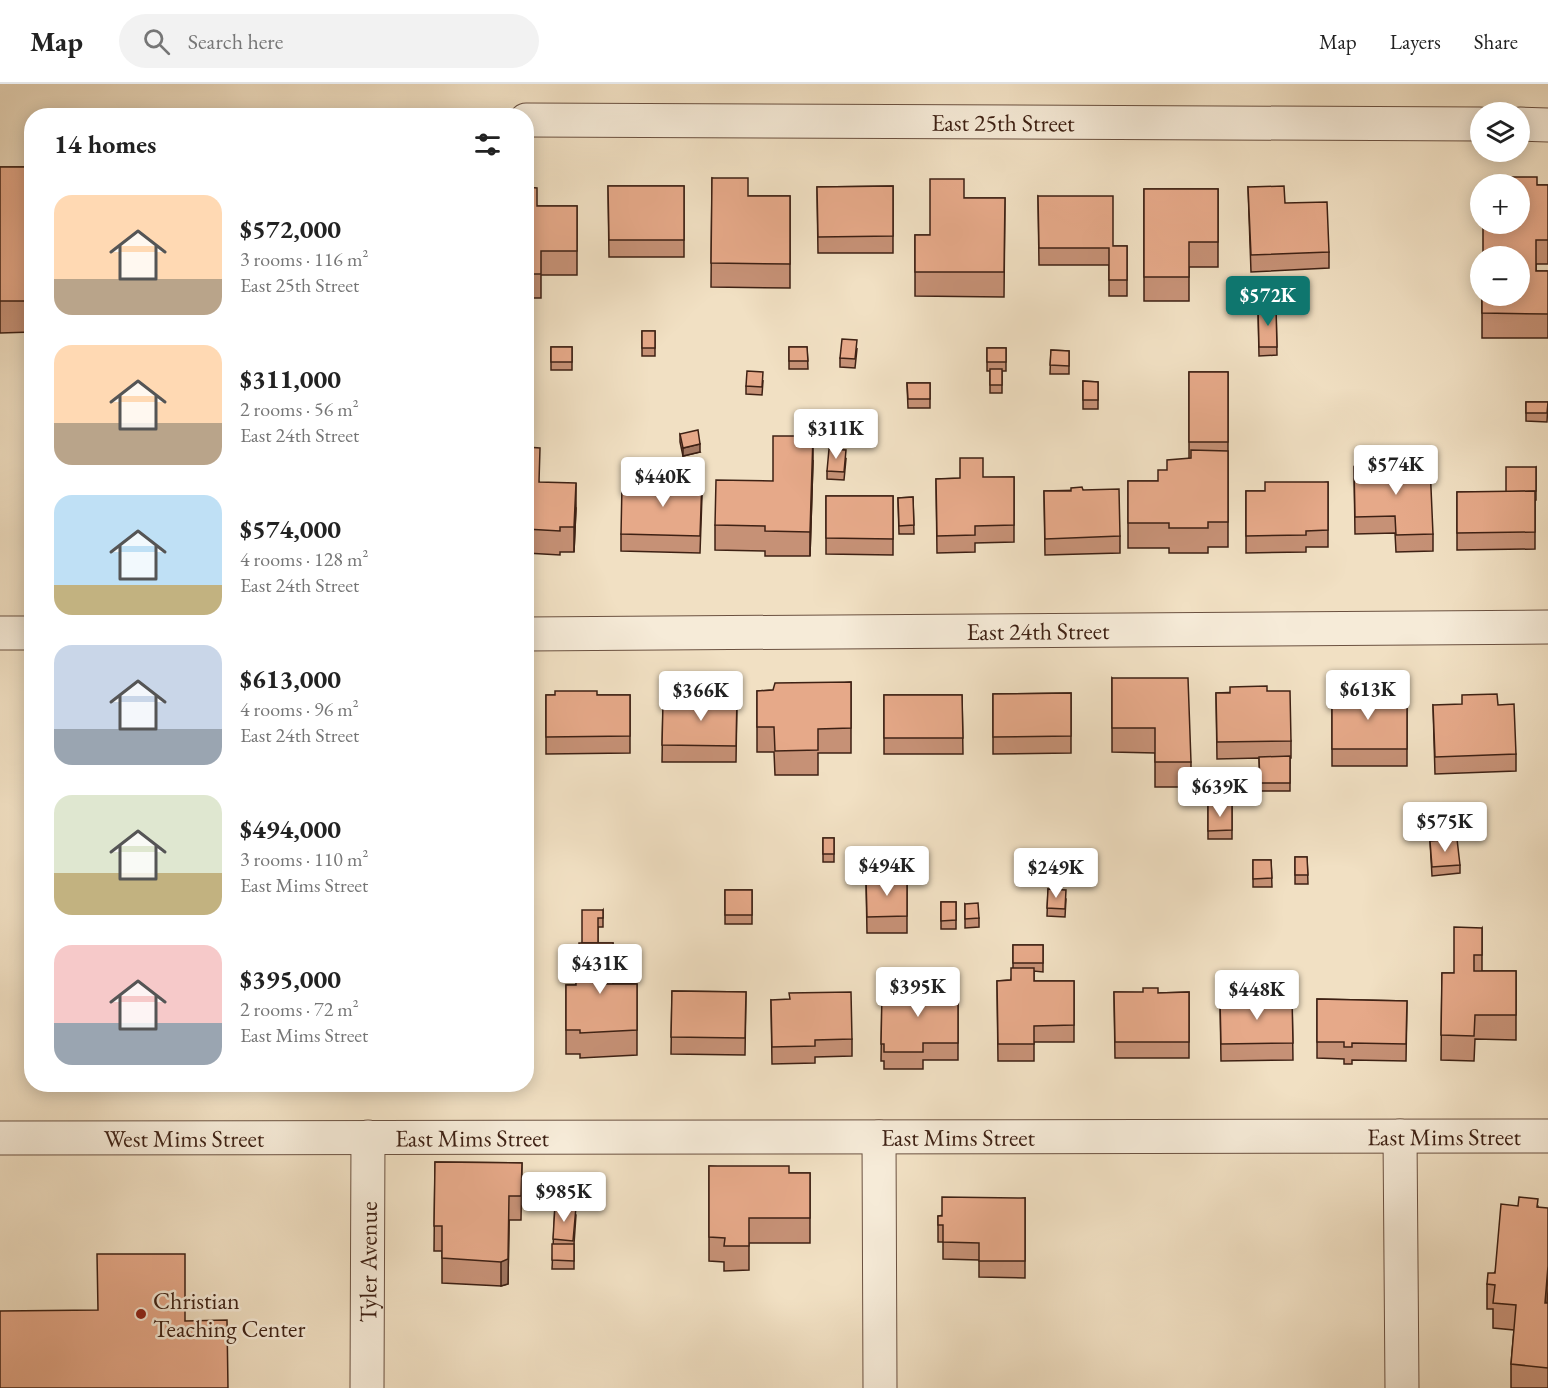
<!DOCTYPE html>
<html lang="en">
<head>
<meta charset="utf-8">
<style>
  body { margin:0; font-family:"EB Garamond",serif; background:#f2f2f2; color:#222; height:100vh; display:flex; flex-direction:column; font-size:22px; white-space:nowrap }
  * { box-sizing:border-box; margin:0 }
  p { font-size:20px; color:#767676 }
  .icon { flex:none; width:33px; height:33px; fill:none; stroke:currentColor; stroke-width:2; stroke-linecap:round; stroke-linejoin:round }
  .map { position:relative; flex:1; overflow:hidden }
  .details { position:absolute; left:24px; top:24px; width:510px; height:984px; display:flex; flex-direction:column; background:#fff; border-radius:24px; box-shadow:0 3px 15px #0003 }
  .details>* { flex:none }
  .fabs { position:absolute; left:1470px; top:18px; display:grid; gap:12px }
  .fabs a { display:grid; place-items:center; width:60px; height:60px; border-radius:50%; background:#fff; box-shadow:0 3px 15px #0003; font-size:30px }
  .price { position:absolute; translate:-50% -51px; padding:0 14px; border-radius:6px; background:#fff; color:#222; font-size:20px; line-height:39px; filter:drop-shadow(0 2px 3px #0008) }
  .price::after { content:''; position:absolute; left:50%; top:36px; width:18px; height:14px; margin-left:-9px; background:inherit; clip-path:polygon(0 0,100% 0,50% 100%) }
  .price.current { background:#0f766e; color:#fff }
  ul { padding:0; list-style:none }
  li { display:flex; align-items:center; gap:18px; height:150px; padding:0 30px }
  li span { display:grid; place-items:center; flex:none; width:168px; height:120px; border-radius:18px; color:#555 }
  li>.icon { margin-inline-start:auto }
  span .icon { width:72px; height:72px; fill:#fffc; stroke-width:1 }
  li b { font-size:26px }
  h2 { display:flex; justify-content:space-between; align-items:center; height:72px; padding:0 30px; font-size:26px }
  header { display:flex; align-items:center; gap:36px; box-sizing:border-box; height:84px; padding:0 30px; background:#fff; border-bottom:2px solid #e0e0e0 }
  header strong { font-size:28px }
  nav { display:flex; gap:33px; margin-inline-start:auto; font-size:21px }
  .search { width:420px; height:54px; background:#f2f2f2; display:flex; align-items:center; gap:15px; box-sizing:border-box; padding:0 21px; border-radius:33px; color:#767676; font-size:22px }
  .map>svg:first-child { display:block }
</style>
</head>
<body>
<header>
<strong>Map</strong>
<div class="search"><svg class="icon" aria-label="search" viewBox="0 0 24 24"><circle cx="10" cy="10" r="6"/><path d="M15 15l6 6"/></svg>Search here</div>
<nav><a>Map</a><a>Layers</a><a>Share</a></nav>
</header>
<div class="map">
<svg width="1548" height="1304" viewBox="0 0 1548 1304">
  <rect width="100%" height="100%" fill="#f1e0c3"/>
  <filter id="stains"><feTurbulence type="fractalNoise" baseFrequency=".00333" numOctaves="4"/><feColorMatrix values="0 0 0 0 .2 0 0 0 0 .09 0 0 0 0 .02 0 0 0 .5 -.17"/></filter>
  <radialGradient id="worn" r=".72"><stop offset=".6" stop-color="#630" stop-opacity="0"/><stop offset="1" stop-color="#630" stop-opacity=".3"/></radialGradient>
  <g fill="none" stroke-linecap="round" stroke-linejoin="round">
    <defs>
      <g id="minor">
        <path id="s1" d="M526 36 1480 40"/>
        <path d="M1520 40 1548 41"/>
        <path d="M0 549H32"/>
        <path id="s2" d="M526 550 1548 543"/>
        <path d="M1400 1052 1402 1304"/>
        <path d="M879 1053 880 1304"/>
        <path id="s3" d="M0 1054 1548 1052"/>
        <path id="s4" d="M367 1304 368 1053"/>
      </g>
    </defs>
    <use href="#minor" stroke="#6b5140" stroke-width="35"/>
    <use href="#minor" stroke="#f6ebd8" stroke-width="33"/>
  </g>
  <g fill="#c69176" stroke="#3e2114" stroke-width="1.5">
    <path d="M0 83H32V248L0 249Z"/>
    <path d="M712 94 748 112H790V204L711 203Z"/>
    <path d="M1537 101H1548V180H1536V187H1548V254H1482V212Z"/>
    <path d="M608 102H684V173H609Z"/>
    <path d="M893 102V169H818L817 103Z"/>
    <path d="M526 103 537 122H577V191H541V214H526Z"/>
    <path d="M1248 103 1285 119 1329 168V184L1251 188Z"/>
    <path d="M1144 105H1218V183H1189V217H1144Z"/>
    <path d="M1038 112 1113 162H1127V212H1109V181H1039Z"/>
    <path d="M964 114H1005L1004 213 915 212V151H930Z"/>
    <path d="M1276 223 1277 271 1259 272 1258 224Z"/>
    <rect x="642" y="247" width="13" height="25"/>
    <rect x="551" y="263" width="21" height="23"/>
    <path d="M789 263H807L808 285H789Z"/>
    <path d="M987 264H1006V287H1002V309H990V287H987Z"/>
    <path d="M857 265 855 284 840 283V274Z"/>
    <path d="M1051 266 1069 267V290H1050Z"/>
    <path d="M1189 288H1228V463H1208V469H1169V464H1128V397H1158L1189 374Z"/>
    <path d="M763 297 762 311 746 310V302Z"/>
    <path d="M1083 297 1098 298V325H1083Z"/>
    <path d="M907 299H930V324H908Z"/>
    <path d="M1526 318H1548L1547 338 1526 337Z"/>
    <path d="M680 350 700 368 683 372 680 358Z"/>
    <path d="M526 363 539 398 576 424 574 468H560V471L526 469Z"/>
    <path d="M846 375 844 396 827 395V387Z"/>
    <path d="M813 377 810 472H765V467L715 466V441L773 397Z"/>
    <path d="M1354 383 1433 450V467L1396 468 1395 449 1355 450Z"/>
    <path d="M1536 383V416H1535V465L1457 466V408H1506Z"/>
    <path d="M1014 393V458L975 459V468L937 469 936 395Z"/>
    <path d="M1328 398V463H1306V468L1246 469V407H1265Z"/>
    <path d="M1083 406 1120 452V469L1045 471 1044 407Z"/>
    <path d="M702 412 700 469 621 467V450Z"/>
    <path d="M826 412H893V471L826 470Z"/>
    <path d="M913 413 914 450H899L898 414Z"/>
    <path d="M1112 594 1191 678V703H1155V669L1112 668Z"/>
    <path d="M851 598V669H818V691H775L774 668H757V607L773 606Z"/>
    <path d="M1332 606 1391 616H1407V682H1332Z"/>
    <path d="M1267 607 1291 657V674H1290V707H1260L1259 674 1217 675 1216 609Z"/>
    <path d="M1071 609V669L993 670V610Z"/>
    <path d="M546 611H630V669L546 670Z"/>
    <path d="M884 611H962L963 670H884Z"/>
    <path d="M737 613 736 678H662L663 618H696Z"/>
    <path d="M1433 621 1516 670V687L1435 690Z"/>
    <rect x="1208" y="721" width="24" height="34"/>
    <rect x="823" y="754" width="11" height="24"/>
    <path d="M1430 757 1460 781V789L1432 792Z"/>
    <path d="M1295 773H1307L1308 800H1295Z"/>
    <path d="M1253 776H1271L1272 803H1253Z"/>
    <path d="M907 792V849H867L866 794Z"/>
    <path d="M1048 805 1066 815 1065 833 1047 832Z"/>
    <rect x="725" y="806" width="27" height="34"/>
    <rect x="941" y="818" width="15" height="27"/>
    <path d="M965 820 979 834V843L965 844Z"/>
    <path d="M603 826V843H598V859H613V900H637V971L580 974V970H566V901H576L579 891 582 859Z"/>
    <path d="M1482 844V887H1516V956L1475 955 1474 977 1441 976 1442 889H1454Z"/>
    <path d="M1013 861H1043V888L1034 887V897H1074V958H1034V977H998L997 897 1011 896 1013 884Z"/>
    <path d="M672 907 746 908 745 971 671 970Z"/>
    <path d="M1114 908 1158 909 1189 908V974H1115Z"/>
    <path d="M882 909H958V976H923V985H884V977H881Z"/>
    <path d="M1292 913 1293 976 1221 977 1220 915Z"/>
    <path d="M1317 915 1407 917 1406 977 1352 976V980H1344V975L1317 974Z"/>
    <path d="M771 916 852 955V972L815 973V979L772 980Z"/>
    <path d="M435 1078 522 1079 521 1136H509L508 1200 501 1202 442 1199V1167H434Z"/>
    <path d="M709 1082 789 1089H810V1159H749V1186L724 1187V1178L709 1177Z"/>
    <path d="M1025 1114V1194L979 1193V1176L943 1175V1158H938V1132Z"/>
    <path d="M555 1121 576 1131 574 1160V1185H552Z"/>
    <path d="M1538 1123 1547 1219H1548V1304H1511V1280L1514 1246 1493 1244V1225H1487V1200Z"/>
  </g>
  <g fill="#a17660" stroke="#3e2114" stroke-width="1.5">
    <path d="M813 352V377L810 472V448Z"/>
    <path d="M700 360V368L683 372V364Z"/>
    <path d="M576 399V424L574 468V443Z"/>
    <path d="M509 1136 508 1200 501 1202V1178Z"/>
    <path d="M1548 1182V1207L1545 1243V1219Z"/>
  </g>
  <g fill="#e6a989" stroke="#3e2114" stroke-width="1.5">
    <rect x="0" y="83" width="32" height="134"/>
    <path d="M1498 93H1537V101H1548V156H1536V187H1548V230L1482 229V212H1520V172H1483V140H1520V100H1498Z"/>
    <path d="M712 94H748V112H790V180L711 179Z"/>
    <path d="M930 95H964V114H1005L1004 188H915V151H930Z"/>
    <path d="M608 102H684V156H609Z"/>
    <path d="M893 102V152L818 153 817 103Z"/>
    <path d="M1284 102 1285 119 1327 118 1329 168 1251 171 1248 103Z"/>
    <path d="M526 103 537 104V122H577V167H541V190H526Z"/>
    <path d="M1144 105H1218V158H1189V193H1144Z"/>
    <path d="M1038 112H1113V162H1127V196H1109V164H1039Z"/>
    <path d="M1276 223 1277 263H1259L1258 224Z"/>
    <rect x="642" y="247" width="13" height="17"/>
    <path d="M842 255 857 256 855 275 840 274Z"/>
    <rect x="551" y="263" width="21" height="15"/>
    <path d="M789 263H807L808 277H789Z"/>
    <rect x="987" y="264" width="19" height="14"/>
    <path d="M1051 266 1069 267V282L1050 281Z"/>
    <rect x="990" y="285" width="12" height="16"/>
    <path d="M747 287 763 288 762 303 746 302Z"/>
    <rect x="1189" y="288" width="39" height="70"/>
    <path d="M1083 297 1098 298V316H1083Z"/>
    <path d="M907 299H930V315H908Z"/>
    <path d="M1526 318H1548L1547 329H1526Z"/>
    <path d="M698 346 700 360 683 364 680 350Z"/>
    <path d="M773 352H813L810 448 765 447V442L715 441 716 396 773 397Z"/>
    <path d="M526 363 540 364 539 398 576 399 574 443H560V447L526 445Z"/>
    <path d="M829 365 846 366 844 388 827 387Z"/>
    <path d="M1191 366 1228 367V438H1208V444H1169V439H1128V397H1158V386H1167V376L1191 374Z"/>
    <path d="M960 374H983V393H1014V441L975 442V451L937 452 936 395 960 394Z"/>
    <path d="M1430 381 1433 450 1396 451 1395 432 1355 433 1354 383Z"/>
    <path d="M1506 383H1536V407L1506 408Z"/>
    <path d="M668 394 702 395 700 452 621 450 622 401 653 402V399H668Z"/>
    <path d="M1265 398H1328V446L1306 447V451L1246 452V407H1265Z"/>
    <path d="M1082 403 1083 406 1119 405 1120 452 1045 455 1044 407H1071V404Z"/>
    <path d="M1535 407V448L1457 449V408Z"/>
    <path d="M826 412H893V455L826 454Z"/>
    <path d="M913 413 914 441 899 442 898 414Z"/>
    <path d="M1112 594H1188L1191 678H1155V644H1112Z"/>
    <path d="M851 598V644L818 645V666L775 667 774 643H757V607L773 606 775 599Z"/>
    <path d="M1267 602V607H1290L1291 657 1217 658 1216 609H1230V603Z"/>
    <path d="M1332 606H1369V612L1391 613V616H1407V665H1332Z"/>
    <path d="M555 607H597V611H630V652L546 653V611H555Z"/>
    <path d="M1071 609V652L993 653V610Z"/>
    <path d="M1497 610 1498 621 1514 620 1516 670 1435 673 1433 621 1462 620V611Z"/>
    <path d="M884 611H962L963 654H884Z"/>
    <path d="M696 613H737L736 662 662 661 663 618H696Z"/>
    <path d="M1290 672V699H1260L1259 673Z"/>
    <path d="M1208 721H1232V746L1208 747Z"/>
    <rect x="823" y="754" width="11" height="16"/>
    <path d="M1457 755 1460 781 1432 783 1430 757Z"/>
    <path d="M1295 773H1307L1308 791H1295Z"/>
    <path d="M1253 776H1271L1272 794 1253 795Z"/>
    <path d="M907 792V832L867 833 866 794Z"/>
    <path d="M1048 805 1066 806 1065 825 1047 824Z"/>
    <rect x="725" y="806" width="27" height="25"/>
    <path d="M941 818H956V836L941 837Z"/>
    <path d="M978 819 979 834 965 835V820Z"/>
    <path d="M582 826H603V834H598V859H582Z"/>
    <path d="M1454 843 1482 844V871H1474V887H1516V931H1475L1474 952 1441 951 1442 889H1454Z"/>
    <path d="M579 859H613V891H604V900H637V946L580 949V946H566V901H576V891H579Z"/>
    <rect x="1013" y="861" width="30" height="18"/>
    <path d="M1011 884H1034V897H1074V941L1034 942V960H998L997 897 1011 896Z"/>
    <path d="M901 897 934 898V909H958V959H923V968H884V960H881L882 909H901Z"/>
    <path d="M1143 904H1158V909L1189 908V958H1115L1114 908H1143Z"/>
    <path d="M672 907 746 908 745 954 671 953Z"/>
    <path d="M851 908 852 955 815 956V962L772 963 771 916 790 915 789 909Z"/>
    <path d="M1292 913 1293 959 1221 960 1220 915Z"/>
    <path d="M1317 915 1407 917 1406 960 1352 959V963H1344V958H1317Z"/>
    <path d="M435 1078 522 1079 521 1112H509L508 1175 501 1178 442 1174V1142H434Z"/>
    <path d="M709 1082H789V1089H810V1134H749V1162H724L725 1154 709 1153Z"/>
    <path d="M942 1113 1025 1114V1177H979V1159L943 1158V1141H938V1132H942Z"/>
    <path d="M1519 1113 1538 1115 1537 1123 1548 1124V1182L1545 1219H1548V1284L1511 1280 1516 1221 1493 1219 1495 1201 1487 1200 1488 1189H1495L1501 1120 1518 1122Z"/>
    <path d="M555 1121 576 1123 573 1157 553 1155Z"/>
    <path d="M552 1160H574V1177L552 1176Z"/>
    <path d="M97 1170H185V1237L227 1236 228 1304H0V1227L98 1226Z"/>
  </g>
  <circle fill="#8f2418" stroke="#f6ebd8" stroke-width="2" cx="141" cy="1230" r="6"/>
  <g text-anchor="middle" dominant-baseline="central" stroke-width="5" stroke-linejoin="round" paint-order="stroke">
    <g font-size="24" fill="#3e2114" stroke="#f6ebd8">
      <text stroke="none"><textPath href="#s1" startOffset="477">East 25th Street</textPath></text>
      <text stroke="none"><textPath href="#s2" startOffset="512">East 24th Street</textPath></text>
      <text stroke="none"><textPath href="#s3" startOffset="1444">East Mims Street</textPath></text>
      <text stroke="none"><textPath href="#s3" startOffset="472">East Mims Street</textPath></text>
      <text stroke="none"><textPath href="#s3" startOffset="958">East Mims Street</textPath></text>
      <text stroke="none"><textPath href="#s3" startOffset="184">West Mims Street</textPath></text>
      <text stroke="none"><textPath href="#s4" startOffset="126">Tyler Avenue</textPath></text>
    </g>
    <g font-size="24" fill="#3e2114" stroke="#f6ebd8" text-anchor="start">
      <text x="153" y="1216">Christian<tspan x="153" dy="28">Teaching Center</tspan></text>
    </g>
  </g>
  <rect width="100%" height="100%" filter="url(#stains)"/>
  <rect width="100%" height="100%" fill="url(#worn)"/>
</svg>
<div class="fabs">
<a><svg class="icon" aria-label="layers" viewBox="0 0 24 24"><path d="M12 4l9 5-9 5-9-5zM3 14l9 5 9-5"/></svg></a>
<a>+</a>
<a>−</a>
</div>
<b class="price current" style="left:1268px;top:243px">$572K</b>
<b class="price" style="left:836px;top:376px">$311K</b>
<b class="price" style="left:1396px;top:412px">$574K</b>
<b class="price" style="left:663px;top:424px">$440K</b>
<b class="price" style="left:1368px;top:637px">$613K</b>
<b class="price" style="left:701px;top:638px">$366K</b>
<b class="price" style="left:1220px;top:734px">$639K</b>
<b class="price" style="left:1445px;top:769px">$575K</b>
<b class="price" style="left:887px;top:813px">$494K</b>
<b class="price" style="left:1056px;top:815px">$249K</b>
<b class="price" style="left:600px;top:911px">$431K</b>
<b class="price" style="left:918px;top:934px">$395K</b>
<b class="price" style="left:1257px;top:937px">$448K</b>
<b class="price" style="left:564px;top:1139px">$985K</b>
<section class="details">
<h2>14 homes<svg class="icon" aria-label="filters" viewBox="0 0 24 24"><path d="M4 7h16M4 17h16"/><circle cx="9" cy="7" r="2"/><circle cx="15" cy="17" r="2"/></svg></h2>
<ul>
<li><span style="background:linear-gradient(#ffd9b3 70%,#b9a48a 0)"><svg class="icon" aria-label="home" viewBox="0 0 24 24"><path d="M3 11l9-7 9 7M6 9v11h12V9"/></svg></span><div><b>$572,000</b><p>3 rooms · 116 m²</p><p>East 25th Street</p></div></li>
<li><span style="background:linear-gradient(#ffd9b3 65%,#b9a48a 0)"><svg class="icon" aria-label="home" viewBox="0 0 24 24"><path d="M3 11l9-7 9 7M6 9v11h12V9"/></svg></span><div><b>$311,000</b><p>2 rooms · 56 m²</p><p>East 24th Street</p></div></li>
<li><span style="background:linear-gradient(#bfe0f5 75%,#c2b280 0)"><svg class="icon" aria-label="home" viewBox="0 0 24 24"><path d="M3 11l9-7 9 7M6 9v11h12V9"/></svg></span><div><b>$574,000</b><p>4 rooms · 128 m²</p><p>East 24th Street</p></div></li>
<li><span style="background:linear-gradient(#c9d6e8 70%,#9aa5b1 0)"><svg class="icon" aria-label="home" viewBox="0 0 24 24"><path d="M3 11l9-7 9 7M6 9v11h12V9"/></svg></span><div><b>$613,000</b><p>4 rooms · 96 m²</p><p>East 24th Street</p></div></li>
<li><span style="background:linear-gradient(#dfe7d0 65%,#c2b280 0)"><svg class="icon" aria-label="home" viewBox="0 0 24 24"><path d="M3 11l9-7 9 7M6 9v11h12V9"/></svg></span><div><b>$494,000</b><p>3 rooms · 110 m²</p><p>East Mims Street</p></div></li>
<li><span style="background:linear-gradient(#f6c9c9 65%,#9aa5b1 0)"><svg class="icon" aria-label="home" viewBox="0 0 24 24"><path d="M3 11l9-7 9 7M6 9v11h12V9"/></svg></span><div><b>$395,000</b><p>2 rooms · 72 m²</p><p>East Mims Street</p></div></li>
</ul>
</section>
</div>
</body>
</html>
